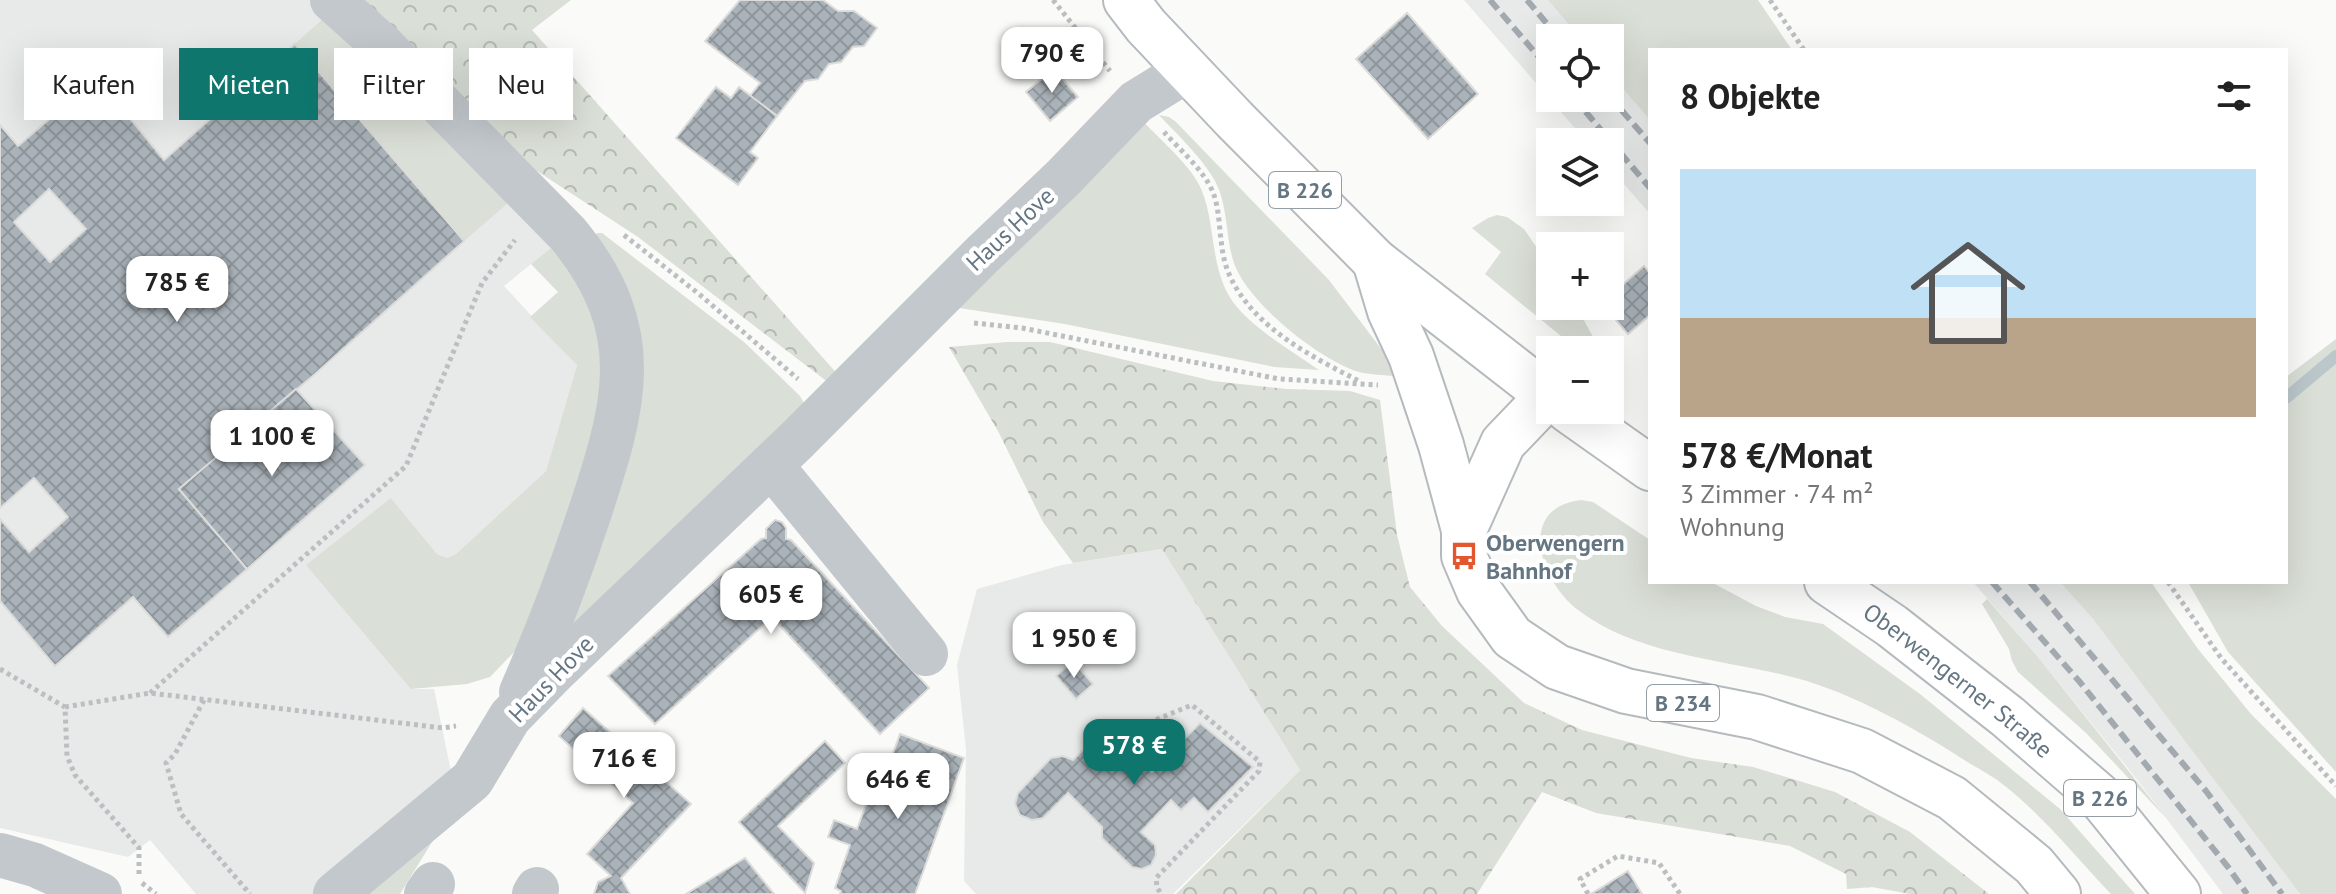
<!DOCTYPE html>
<html lang="de">
<head>
<meta charset="utf-8">
<style>
  body { margin:0; font-family:"PT Sans",sans-serif; background:#f6f6f6; color:#222; height:100vh; display:flex; flex-direction:column; font-size:30px; white-space:nowrap }
  * { box-sizing:border-box; margin:0 }
  p { font-size:26px; color:#767676 }
  .icon { flex:none; width:44px; height:44px; fill:none; stroke:currentColor; stroke-width:2; stroke-linecap:round; stroke-linejoin:round }
  .map { position:relative; flex:1; overflow:hidden }
  .side { position:absolute; left:1648px; top:48px; width:640px; height:536px; display:flex; flex-direction:column; background:#fff; border-radius:0px; box-shadow:0 8px 32px #0002 }
  .side>* { flex:none }
  .guide { position:absolute; left:24px; top:48px; width:760px; height:72px; display:flex; gap:16px }
  .controls { position:absolute; left:1536px; top:24px; display:grid; gap:16px }
  .controls a { display:grid; place-items:center; width:88px; height:88px; border-radius:0px; background:#fff; box-shadow:0 8px 32px #0002; font-size:40px }
  .price { position:absolute; translate:-50% -68px; padding:0 18px; border-radius:16px; background:#fff; color:#222; font-size:26px; line-height:52px; filter:drop-shadow(0 2px 4px #0008) }
  .price::after { content:''; position:absolute; left:50%; top:48px; width:24px; height:18px; margin-left:-12px; background:inherit; clip-path:polygon(0 0,100% 0,50% 100%) }
  .price.on { background:#0f766e; color:#fff }
  ul { padding:0; list-style:none }
  li { display:grid; align-content:center; gap:16px; height:424px; padding:0 32px }
  li span { display:grid; place-items:center; height:248px; border-radius:0px; color:#555 }
  li>.icon { margin-inline-start:auto }
  span .icon { width:144px; height:144px; fill:#fffc; stroke-width:1 }
  li b { font-size:34px }
  h2 { display:flex; justify-content:space-between; align-items:center; height:96px; padding:0 32px; font-size:34px }
  .chip { padding:0 28px; border-radius:0px; background:#fff; box-shadow:0 8px 32px #0002; font-size:28px; line-height:72px }
  .chip.on { background:#0f766e; color:#fff }
  .map>svg:first-child { display:block }
</style>
</head>
<body>
<div class="map">
<svg width="2336" height="894" viewBox="0 0 2336 894">
  <defs>
    <pattern id="forest-crowns" width="20" height="18" patternUnits="userSpaceOnUse" patternTransform="scale(2)"><rect width="20" height="18" fill="#dadfd7"/><path d="M2 6a3 3 0 1 1 6 0M12 15a3 3 0 1 1 6 0" fill="none" stroke="#b4b9b4"/></pattern>
    <pattern id="building-cross-hatch" width="8" height="8" patternUnits="userSpaceOnUse" patternTransform="scale(2)"><rect width="8" height="8" fill="#aab3b9"/><path d="M0 0l8 8M0 8l8-8" fill="none" stroke="#8e969c"/></pattern>
  </defs>
  <rect width="100%" height="100%" fill="#fafaf8"/>
  <g fill="#e8e9e9">
    <path d="M0 0H362L568 234 504 286 577 365 546 471 456 554 447 558 437 554 391 498 411 689H434L452 776 314 894H196L150 840 128 857 0 828Z"/>
    <path d="M1464 0H1548L1580 38H1550V98H1610V74L1650 120V214L1610 168V142H1587Z"/>
    <path d="M1162 549 1300 770 1173 894H976L964 881 966 750 957 665 977 589 1062 565Z"/>
    <path d="M1973 582H2060L2093 619 2300 894H2223L2139 782 2038 657Z"/>
  </g>
  <g fill="#dadfd7">
    <path d="M1548 0H1758L1792 50H1650V120L1610 74V38H1580Z"/>
    <path d="M325 17 509 202 464 241 295 44Z"/>
    <path d="M1159 115 1169 117 1176 122 1329 280 1382 350 1396 376C1384 375 1371 375 1359 372 1319 360 1244 300 1233 260 1225 232 1228 200 1212 176 1198 154 1177 134 1159 115Z"/>
    <path d="M1143 121C1160 140 1193 167 1202 191 1216 226 1210 270 1233 302 1252 328 1292 351 1319 370L1274 367 1065 324 946 306Z"/>
    <path d="M1497 215 1507 217 1524 229 1550 267V306H1576L1592 335 1595 350H1578L1485 274 1501 252 1472 228 1488 218Z"/>
    <path d="M598 233H602L744 342 800 396 805 405 562 655 611 487 593 235Z"/>
    <path d="M557 243 581 266 610 391 521 645 490 677 467 684 411 689 306 565 391 498 437 554 447 558 456 554 546 471 577 365 530 317 558 292 531 264Z"/>
    <path d="M2336 339V772L2228 652 2188 582H2286V377Z"/>
    <path d="M1581 500 1593 502 1650 540V582H1711L1756 606 1785 617 1823 624 1920 694 2060 809 2135 894H2111C2078 859 2042 815 2005 786 1994 777 1981 770 1969 763 1920 731 1853 693 1796 678 1724 659 1638 656 1578 610 1541 582 1515 508 1581 500Z"/>
    <path d="M2060 582H2151L2198 649 2251 714 2336 799V894H2300L2093 619Z"/>
    <path d="M1987 599 2038 657 2166 818 2086 733 2018 672 2012 661 2009 649 1982 604Z"/>
    <path d="M453 808 400 894H347Z"/>
  </g>
  <g fill="url(#forest-crowns)">
    <path d="M362 0H571L532 30 840 377 829 383 638 237 505 150Z"/>
    <path d="M1007 342H1050L1213 381 1287 389 1350 391 1380 400 1397 535 1410 587 1442 626 1524 703 1582 730 1691 758 1753 767 1835 792 1910 832 1989 894H1910L1872 887 1847 889 1846 874 1790 846 1596 813 1542 792 1477 894H1176L1300 770 1162 549 1073 563 1043 522 999 433 949 347Z"/>
  </g>
  <g fill="none" stroke-linecap="round" stroke-linejoin="round">
    <path stroke="#bbc7cb" stroke-width="12" d="M2286 398 2336 356"/>
  </g>
  <g fill="url(#building-cross-hatch)" stroke="#dcdcda" stroke-width="2" fill-rule="evenodd">
    <path d="M740 0H823L838 11H854L877 28 864 46 853 47 841 62 829 64 818 79 805 81 777 116 750 96 760 83 705 41Z"/>
    <path d="M1407 13 1478 94 1428 139 1356 59Z"/>
    <path d="M295 44 464 241 315 374 179 489 247 569 168 637 133 597 55 666 0 601V519L29 552 68 517 34 478 0 508V125L18 146 97 78 164 160ZM49 189 86 229 50 262 14 222Z"/>
    <path d="M1054 69 1078 97 1050 121 1026 92Z"/>
    <path d="M716 87 731 98 739 87 777 116 750 152 758 158 738 185 676 138Z"/>
    <path d="M1644 266 1650 274V315L1628 334 1604 306H1610V296Z"/>
    <path d="M296 389 365 465 247 569 179 489Z"/>
    <path d="M775 520 782 522 786 528V539L791 540 929 688 880 734 772 617 655 724 608 676 761 539 766 538V529Z"/>
    <path d="M1073 661 1093 684 1076 699 1056 676Z"/>
    <path d="M583 708 691 804 621 878 630 894H594L598 882 611 876 587 854 633 803 559 736Z"/>
    <path d="M1200 723 1253 767 1208 812 1194 798 1181 810 1171 800 1141 832 1155 845 1156 855 1151 865 1142 869 1132 867 1102 838V827L1068 793 1043 818 1032 820 1020 815 1015 804 1018 793 1051 758 1063 756 1073 760 1106 726 1152 772Z"/>
    <path d="M900 734 964 758 915 894H840L841 891 835 888 850 845 828 837 834 820 857 829 885 754 892 756Z"/>
    <path d="M825 741 845 763 778 826 814 863 805 893 739 822Z"/>
    <path d="M745 858 774 894H686Z"/>
    <path d="M1628 871 1642 894H1591Z"/>
  </g>
  <g fill="none" stroke-linecap="round" stroke-linejoin="round">
    <defs>
      <g id="major">
        <path d="M1126 0 1146 26 1235 120 1375 261 1550 397"/>
        <path d="M1375 261 1390 311 1411 356 1441 445 1464 530V556L1479 591 1512 637 1557 667 1626 691 1757 717 1862 751 1952 798 2034 865 2058 894"/>
        <path d="M1568 410 1650 468"/>
        <path d="M1464 530 1503 443 1548 396"/>
        <path id="s1" d="M1827 582 1892 626 2008 717 2098 795 2178 894"/>
      </g>
    </defs>
    <use href="#major" stroke="#b5babe" stroke-width="48"/>
    <g stroke="#bbbfc2" stroke-width="5" stroke-dasharray="4 4" stroke-linecap="butt">
      <path d="M1053 0 1110 71"/>
      <path d="M1770 0 1804 50"/>
      <path d="M1164 132C1180 150 1206 172 1214 195 1222 219 1218 249 1229 274 1252 327 1312 357 1361 382"/>
      <path d="M624 235 699 294 798 379"/>
      <path d="M974 323 1022 328 1279 379 1378 385"/>
      <path d="M2168 582 2221 658 2336 786"/>
      <path d="M0 669 65 707 67 756 75 775 139 848V877"/>
      <path d="M150 693 406 466 482 283 515 240"/>
      <path d="M204 700 175 754 166 763 181 814 250 894"/>
      <path d="M65 707 150 693 443 728 456 726"/>
      <path d="M1129 748 1150 722 1192 705 1260 762 1259 771 1156 878 1157 887 1161 894"/>
      <path d="M142 883 156 894"/>
      <path d="M1588 894 1580 879 1618 856 1659 863 1680 894"/>
    </g>
    <g stroke="#c3c8cc" stroke-width="44">
      <path d="M332 0 381 44 568 234C648 331 625 406 589 515 569 575 547 633 521 692"/>
      <path d="M771 465 926 654"/>
      <path d="M0 855 35 865 100 894"/>
      <path d="M335 894 472 780 510 717 553 673 798 439 983 254 1063 178 1136 102 1188 70"/>
      <path d="M426 894 433 884"/>
      <path d="M534 894 537 889"/>
    </g>
    <use href="#major" stroke="#fff" stroke-width="44"/>
    <g stroke="#a2aab0" stroke-width="6" stroke-dasharray="12 6" stroke-linecap="butt">
      <path d="M1490 0 1550 70"/>
      <path d="M1527 0 1559 38"/>
      <path d="M1610 97 1650 143"/>
      <path d="M1574 98 1650 188"/>
      <path d="M1992 582 2079 681 2228 867 2247 894"/>
      <path d="M2030 582 2206 791 2282 894"/>
    </g>
  </g>
  <defs>
    <symbol id="bus-bare" viewBox="-9 -9 18 18"><path d="M-5-6H5V4H4V6H2V4H-2V6H-4V4H-5ZM-3.5-4V0h7V-4ZM-3.5 1.2v1.5H-2V1.2ZM2 1.2v1.5H3.5V1.2Z" fill="#e4572e" stroke="#fff" stroke-width="2.5" paint-order="stroke"/></symbol>
  </defs>
  <g fill-rule="evenodd">
    <use href="#bus-bare" x="1444" y="536" width="40" height="40"/>
  </g>
  <g text-anchor="middle" dominant-baseline="central" stroke-width="8" stroke-linejoin="round" paint-order="stroke">
    <g fill="#fff" stroke="#939fa8" stroke-width="2">
      <rect x="1269" y="172" width="72" height="36" rx="6"/>
      <rect x="1647" y="685" width="72" height="36" rx="6"/>
      <rect x="2064" y="780" width="72" height="36" rx="6"/>
    </g>
    <g font-size="22" font-weight="bold" fill="#657683">
      <text x="1305" y="190">B 226</text>
      <text x="1683" y="703">B 234</text>
      <text x="2100" y="798">B 226</text>
    </g>
    <g font-size="24" fill="#657683" stroke="#fff">
      <text transform="translate(1010 229) rotate(-43)">Haus Hove</text>
      <text transform="translate(551 679) rotate(-46)">Haus Hove</text>
      <text stroke="none"><textPath href="#s1" startOffset="164">Oberwengerner Straße</textPath></text>
    </g>
    <g font-size="24" font-weight="bold" fill="#657683" stroke="#fff" text-anchor="start">
      <text x="1486" y="542">Oberwengern<tspan x="1486" dy="28">Bahnhof</tspan></text>
    </g>
  </g>
</svg>
<div class="controls">
<a><svg class="icon" aria-label="locate" viewBox="0 0 24 24"><circle cx="12" cy="12" r="6"/><path d="M12 2v4M12 18v4M2 12h4M18 12h4"/></svg></a>
<a><svg class="icon" aria-label="layers" viewBox="0 0 24 24"><path d="M12 4l9 5-9 5-9-5zM3 14l9 5 9-5"/></svg></a>
<a>+</a>
<a>−</a>
</div>
<b class="price" style="left:1052px;top:95px">790 €</b>
<b class="price" style="left:177px;top:324px">785 €</b>
<b class="price" style="left:272px;top:478px">1 100 €</b>
<b class="price" style="left:771px;top:636px">605 €</b>
<b class="price" style="left:1074px;top:680px">1 950 €</b>
<b class="price on" style="left:1134px;top:787px">578 €</b>
<b class="price" style="left:624px;top:800px">716 €</b>
<b class="price" style="left:898px;top:821px">646 €</b>
<div class="guide">
<a class="chip">Kaufen</a>
<a class="chip on">Mieten</a>
<a class="chip">Filter</a>
<a class="chip">Neu</a>
</div>
<section class="side">
<h2>8 Objekte<svg class="icon" aria-label="filters" viewBox="0 0 24 24"><path d="M4 7h16M4 17h16"/><circle cx="9" cy="7" r="2"/><circle cx="15" cy="17" r="2"/></svg></h2>
<ul>
<li><span style="background:linear-gradient(#bfe0f5 60%,#b9a48a 0)"><svg class="icon" aria-label="home" viewBox="0 0 24 24"><path d="M3 11l9-7 9 7M6 9v11h12V9"/></svg></span><div><b>578 €/Monat</b><p>3 Zimmer · 74 m²</p><p>Wohnung</p></div></li>
</ul>
</section>
</div>
</body>
</html>
